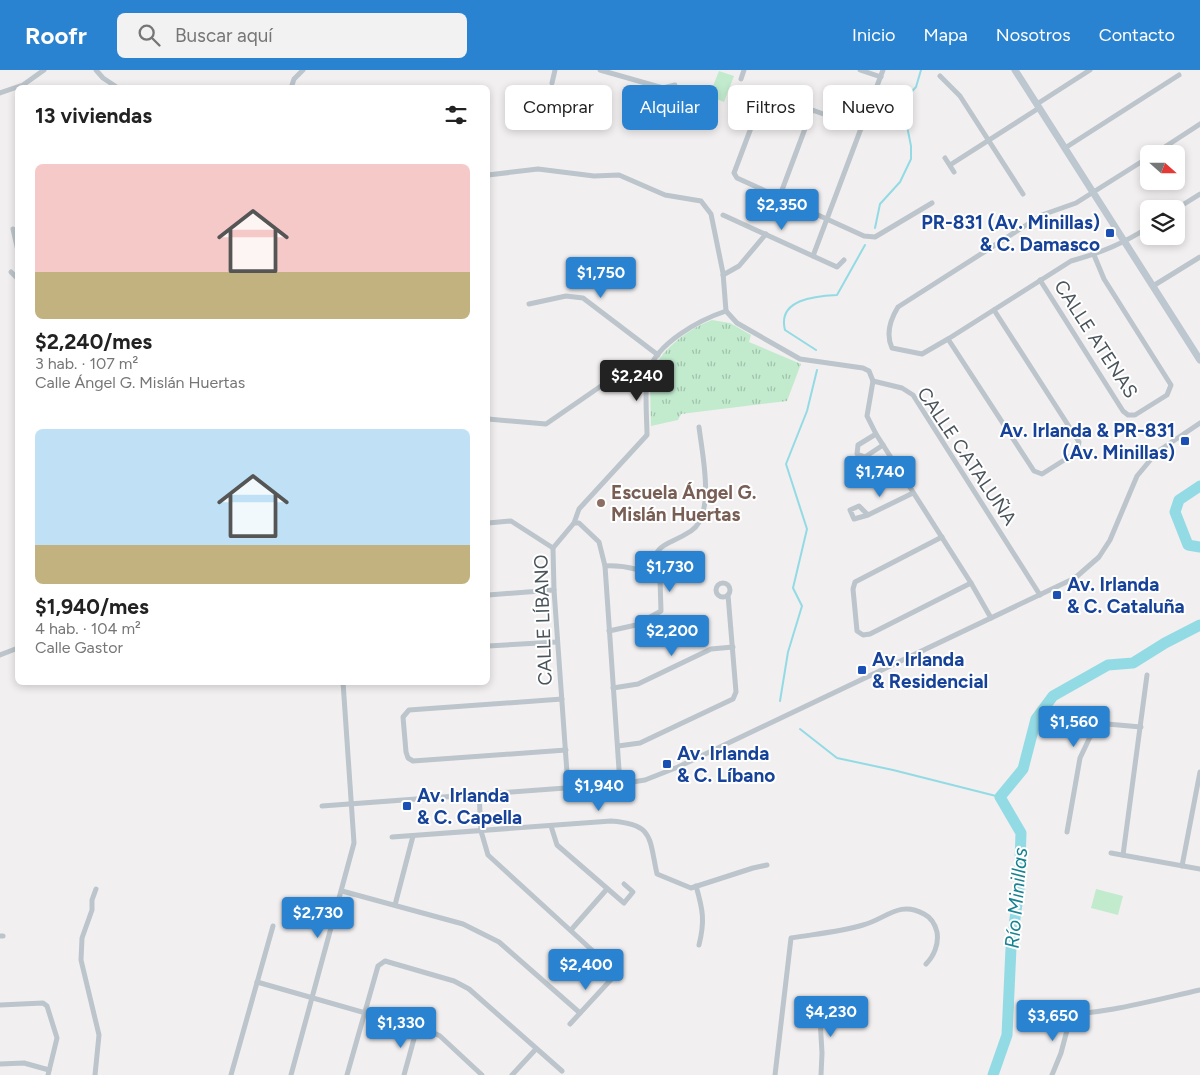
<!DOCTYPE html>
<html lang="es">
<head>
<meta charset="utf-8">
<style>
  body { margin:0; font-family:Figtree,sans-serif; background:#f2f2f2; color:#222; height:100vh; display:flex; flex-direction:column; font-size:19px; white-space:nowrap }
  * { box-sizing:border-box; margin:0 }
  p { font-size:16px; color:#767676 }
  .icon { flex:none; width:28px; height:28px; fill:none; stroke:currentColor; stroke-width:2; stroke-linecap:round; stroke-linejoin:round }
  .map { position:relative; flex:1; overflow:hidden }
  .sheet { position:absolute; left:15px; top:15px; width:475px; height:600px; display:flex; flex-direction:column; background:#fff; border-radius:8px; box-shadow:0 2px 8px #0003 }
  .sheet>* { flex:none }
  .top-card { position:absolute; left:505px; top:15px; width:475px; height:45px; display:flex; gap:10px }
  .needle { width:32px; rotate:111deg }
  .tools { position:absolute; left:1140px; top:75px; display:grid; gap:10px }
  .tools a { display:grid; place-items:center; width:45px; height:45px; border-radius:8px; background:#fff; box-shadow:0 2px 8px #0003; font-size:25px }
  .price { position:absolute; translate:-50% -42px; padding:0 11px; border-radius:5px; background:#2a83d1; color:#fff; font-size:16px; line-height:32px; filter:drop-shadow(0 1px 2px #0008) }
  .price::after { content:''; position:absolute; left:50%; top:30px; width:15px; height:11px; margin-left:-8px; background:inherit; clip-path:polygon(0 0,100% 0,50% 100%) }
  .price.selected { background:#222; color:#fff }
  ul { padding:0; list-style:none }
  li { display:grid; align-content:center; gap:10px; height:265px; padding:0 20px }
  li span { display:grid; place-items:center; height:155px; border-radius:8px; color:#555 }
  li>.icon { margin-inline-start:auto }
  span .icon { width:90px; height:90px; fill:#fffc; stroke-width:1 }
  li b { font-size:21px }
  h2 { display:flex; justify-content:space-between; align-items:center; height:60px; padding:0 20px; font-size:21px }
  .tag { padding:0 18px; border-radius:8px; background:#fff; box-shadow:0 2px 8px #0003; font-size:18px; line-height:45px }
  .tag.selected { background:#2a83d1; color:#fff }
  header { display:flex; align-items:center; gap:30px; box-sizing:border-box; height:70px; padding:0 25px; background:#2a83d1; color:#fff }
  header strong { font-size:24px }
  nav { display:flex; gap:28px; margin-inline-start:auto; font-size:18px }
  .search { width:350px; height:45px; background:#f2f2f2; display:flex; align-items:center; gap:12px; box-sizing:border-box; padding:0 18px; border-radius:8px; color:#767676; font-size:19px }
  .map>svg:first-child { display:block }
</style>
</head>
<body>
<header>
<strong>Roofr</strong>
<div class="search"><svg class="icon" aria-label="search" viewBox="0 0 24 24"><circle cx="10" cy="10" r="6"/><path d="M15 15l6 6"/></svg>Buscar aquí</div>
<nav><a>Inicio</a><a>Mapa</a><a>Nosotros</a><a>Contacto</a></nav>
</header>
<div class="map">
<svg width="1200" height="1005" viewBox="0 0 1200 1005">
  <defs>
    <pattern id="park-tufts" width="24" height="20" patternUnits="userSpaceOnUse" patternTransform="scale(1.25)"><rect width="24" height="20" fill="#c2ebce"/><path d="M3 7l-1-3M5 7V3M7 7l1-3M15 17l-1-3M17 17v-4M19 17l1-3" fill="none" stroke="#a0c1aa"/></pattern>
  </defs>
  <rect width="100%" height="100%" fill="#f2eff0"/>
  <g fill="#c2ebce">
    <path d="M719 1 734 6 724 32 709 26Z"/>
    <path d="M1096 819 1123 826 1118 845 1091 838Z"/>
  </g>
  <path fill="url(#park-tufts)" d="M712 250 730 253 751 265 749 272 801 294 787 331 681 344 678 350 651 356C651 339 649 322 652 306 657 281 690 258 712 250Z"/>
  <g fill="none" stroke-linecap="round" stroke-linejoin="round">
    <g stroke="#93dbe4" stroke-width="2">
      <path d="M875 158 880 134 900 112 911 89V76L903 36 904 30 916 17 921 0"/>
      <path d="M816 280 785 260C777 229 816 226 837 225L865 175"/>
      <path d="M780 631 788 582 802 536 793 518 807 459 786 394 807 341 817 300"/>
      <path d="M800 659 837 688 893 700 1000 727"/>
    </g>
    <g stroke="#93dbe4" stroke-width="11">
      <path d="M1200 416 1179 430 1175 442 1188 475 1200 477"/>
      <path d="M993 1005 1007 965 1011 878 1019 819 1021 763 1000 727 1023 699 1036 649 1053 626 1108 595 1133 593 1165 573 1200 555"/>
    </g>
    <g stroke="#bcc5cb" stroke-width="5">
      <path d="M96 0 103 8 118 18"/>
      <path d="M600 0 663 18 675 15"/>
      <path d="M860 0 881 7"/>
      <path d="M940 6 960 26 1023 124"/>
      <path d="M741 9 744 0"/>
      <path d="M552 13 555 0"/>
      <path d="M291 18 294 9 303 0"/>
      <path d="M0 23 23 15 44 0"/>
      <path d="M1037 34 1090 0"/>
      <path d="M862 58 771 25 763 26 734 103 737 108 864 166 875 167 932 133"/>
      <path d="M1065 78 1179 5"/>
      <path d="M1154 84 1200 54"/>
      <path d="M1149 87 1076 133 1042 145 898 237C890 250 886 265 892 278L922 284 948 269 1071 191C1103 182 1122 174 1149 157"/>
      <path d="M945 88 954 102"/>
      <path d="M950 95 1039 38"/>
      <path d="M488 105 538 99 594 106 619 105 665 125 701 131 711 144 723 203 726 241"/>
      <path d="M779 128 812 40"/>
      <path d="M1176 139 1200 124"/>
      <path d="M723 145 837 197 844 190"/>
      <path d="M13 159 18 181"/>
      <path d="M813 186 883 0"/>
      <path d="M11 202 18 209"/>
      <path d="M723 205 739 196 766 164"/>
      <path d="M1040 210 1123 341 1128 345H1135L1167 325 1171 315 1104 209 1094 185"/>
      <path d="M1153 216 1200 187"/>
      <path d="M529 234 566 226 583 228 658 285"/>
      <path d="M726 241 737 253 800 289 863 298 869 301 873 311"/>
      <path d="M948 269 1034 401 1042 404 1077 382 1079 372 994 240"/>
      <path d="M873 311 902 318 913 325 1040 525"/>
      <path d="M873 311 867 346 876 364 971 513 991 548"/>
      <path d="M488 349 546 354 617 305 647 304"/>
      <path d="M876 364 858 375 857 384 865 387 883 375"/>
      <path d="M868 445 859 436 850 440 854 449 868 445 913 423"/>
      <path d="M488 453 511 451 553 478"/>
      <path d="M574 453 579 439 647 365C647 351 644 313 648 302 657 273 699 250 726 241"/>
      <path d="M942 467 855 512 853 519 857 561 863 565 870 564 971 513"/>
      <path d="M605 496C625 495 642 499 660 510L661 541 636 555 609 561"/>
      <path d="M648 502C660 468 665 478 691 461 716 445 702 383 699 357"/>
      <circle cx="723" cy="520" r="7"/>
      <path d="M488 525 554 520"/>
      <path d="M488 576 557 572"/>
      <path d="M0 585 18 578"/>
      <path d="M613 618 638 614 711 579 733 577"/>
      <path d="M562 629 409 640 403 647 406 682 408 688 413 691 566 680"/>
      <path d="M618 676 640 673 733 629 736 622 728 525"/>
      <path d="M568 717 554 520 553 478 574 453H579L599 472 605 496 620 714"/>
      <path d="M479 724 481 761 488 785 617 903 570 954"/>
      <path d="M322 736 620 714 645 710 678 697 1075 508 1099 487 1110 470 1137 406 1157 382 1200 353"/>
      <path d="M551 756 557 775 624 833 633 822 624 814"/>
      <path d="M1067 762 1080 688 1090 667 1107 654 1141 657"/>
      <path d="M392 767 611 751C654 754 649 768 657 804L691 818 753 798 767 795"/>
      <path d="M1111 783 1200 799"/>
      <path d="M1123 785 1147 605"/>
      <path d="M1182 796 1200 702"/>
      <path d="M696 816C703 840 705 851 699 875"/>
      <path d="M342 821 463 854 499 872 580 943"/>
      <path d="M395 835 413 766"/>
      <path d="M571 860 607 819"/>
      <path d="M0 866H3"/>
      <path d="M257 912 432 962 440 966 482 1005"/>
      <path d="M819 931 822 983 821 1005"/>
      <path d="M0 935 43 933 47 936 57 968 48 1005"/>
      <path d="M1052 945C1102 945 1151 931 1200 920"/>
      <path d="M0 994 24 993 49 1000"/>
      <path d="M95 1005 99 965 81 890 82 868 92 840V830L96 819"/>
      <path d="M231 1005 273 856"/>
      <path d="M291 1005 354 773 343 612"/>
      <path d="M347 1005 378 896 385 891 454 911 469 919 562 1001"/>
      <path d="M404 1005 417 958"/>
      <path d="M512 1005 536 979"/>
      <path d="M775 1005 791 868C815 864 840 862 863 855 886 849 899 830 924 844 932 848 935 854 937 862 939 874 934 886 926 894"/>
      <path d="M1052 1005 1061 983 1071 945"/>
    </g>
    <path stroke="#bdc7cf" stroke-width="7" d="M1015 0 1200 290"/>
  </g>
  <g fill="#1a4fb4" stroke="#fff" stroke-width="2">
    <rect x="1105" y="158" width="10" height="10" rx="2.5"/>
    <rect x="1180" y="366" width="10" height="10" rx="2.5"/>
    <rect x="1052" y="520" width="10" height="10" rx="2.5"/>
    <rect x="857" y="595" width="10" height="10" rx="2.5"/>
    <rect x="662" y="689" width="10" height="10" rx="2.5"/>
    <rect x="402" y="731" width="10" height="10" rx="2.5"/>
  </g>
  <circle fill="#8d6e63" stroke="#fff" stroke-width="2" cx="601" cy="433" r="5"/>
  <g text-anchor="middle" dominant-baseline="central" stroke-width="4" stroke-linejoin="round" paint-order="stroke">
    <g font-size="19" font-weight="bold" fill="#164399" stroke="#fff" text-anchor="start">
      <text x="1100" y="152" text-anchor="end">PR-831 (Av. Minillas)<tspan x="1100" dy="22">&amp; C. Damasco</tspan></text>
      <text x="1175" y="360" text-anchor="end">Av. Irlanda &amp; PR-831<tspan x="1175" dy="22">(Av. Minillas)</tspan></text>
      <text x="1067" y="514">Av. Irlanda<tspan x="1067" dy="22">&amp; C. Cataluña</tspan></text>
      <text x="872" y="589">Av. Irlanda<tspan x="872" dy="22">&amp; Residencial</tspan></text>
      <text x="677" y="683">Av. Irlanda<tspan x="677" dy="22">&amp; C. Líbano</tspan></text>
      <text x="417" y="725">Av. Irlanda<tspan x="417" dy="22">&amp; C. Capella</tspan></text>
    </g>
    <g font-size="19" fill="#49545b" stroke="#fff">
      <text transform="translate(1096 269) rotate(57)">CALLE ATENAS</text>
      <text transform="translate(967 386) rotate(56)">CALLE CATALUÑA</text>
      <text transform="translate(543 550) rotate(-92)">CALLE LÍBANO</text>
    </g>
    <g font-size="19" font-weight="bold" fill="#785e54" stroke="#fff" text-anchor="start">
      <text x="611" y="422">Escuela Ángel G.<tspan x="611" dy="22">Mislán Huertas</tspan></text>
    </g>
    <g font-size="20" font-style="italic" fill="#188290" stroke="#fff">
      <text transform="translate(1016 828) rotate(-85)">Río Minillas</text>
    </g>
  </g>
</svg>
<div class="tools">
<a><svg class="needle" viewBox="-14 -14 28 28"><path d="M0-13l5 13h-10z" fill="#e53935"/><path d="M0 13l5-13h-10z" fill="#767676"/></svg></a>
<a><svg class="icon" aria-label="layers" viewBox="0 0 24 24"><path d="M12 4l9 5-9 5-9-5zM3 14l9 5 9-5"/></svg></a>
</div>
<b class="price" style="left:782px;top:161px">$2,350</b>
<b class="price" style="left:601px;top:229px">$1,750</b>
<b class="price selected" style="left:637px;top:332px">$2,240</b>
<b class="price" style="left:880px;top:428px">$1,740</b>
<b class="price" style="left:670px;top:523px">$1,730</b>
<b class="price" style="left:672px;top:587px">$2,200</b>
<b class="price" style="left:1074px;top:678px">$1,560</b>
<b class="price" style="left:599px;top:742px">$1,940</b>
<b class="price" style="left:318px;top:869px">$2,730</b>
<b class="price" style="left:586px;top:921px">$2,400</b>
<b class="price" style="left:831px;top:968px">$4,230</b>
<b class="price" style="left:1053px;top:972px">$3,650</b>
<b class="price" style="left:401px;top:979px">$1,330</b>
<div class="top-card">
<a class="tag">Comprar</a>
<a class="tag selected">Alquilar</a>
<a class="tag">Filtros</a>
<a class="tag">Nuevo</a>
</div>
<section class="sheet">
<h2>13 viviendas<svg class="icon" aria-label="filters" viewBox="0 0 24 24"><path d="M4 7h16M4 17h16"/><circle cx="9" cy="7" r="2"/><circle cx="15" cy="17" r="2"/></svg></h2>
<ul>
<li><span style="background:linear-gradient(#f6c9c9 70%,#c2b280 0)"><svg class="icon" aria-label="home" viewBox="0 0 24 24"><path d="M3 11l9-7 9 7M6 9v11h12V9"/></svg></span><div><b>$2,240/mes</b><p>3 hab. · 107 m²</p><p>Calle Ángel G. Mislán Huertas</p></div></li>
<li><span style="background:linear-gradient(#bfe0f5 75%,#c2b280 0)"><svg class="icon" aria-label="home" viewBox="0 0 24 24"><path d="M3 11l9-7 9 7M6 9v11h12V9"/></svg></span><div><b>$1,940/mes</b><p>4 hab. · 104 m²</p><p>Calle Gastor</p></div></li>
</ul>
</section>
</div>
</body>
</html>
